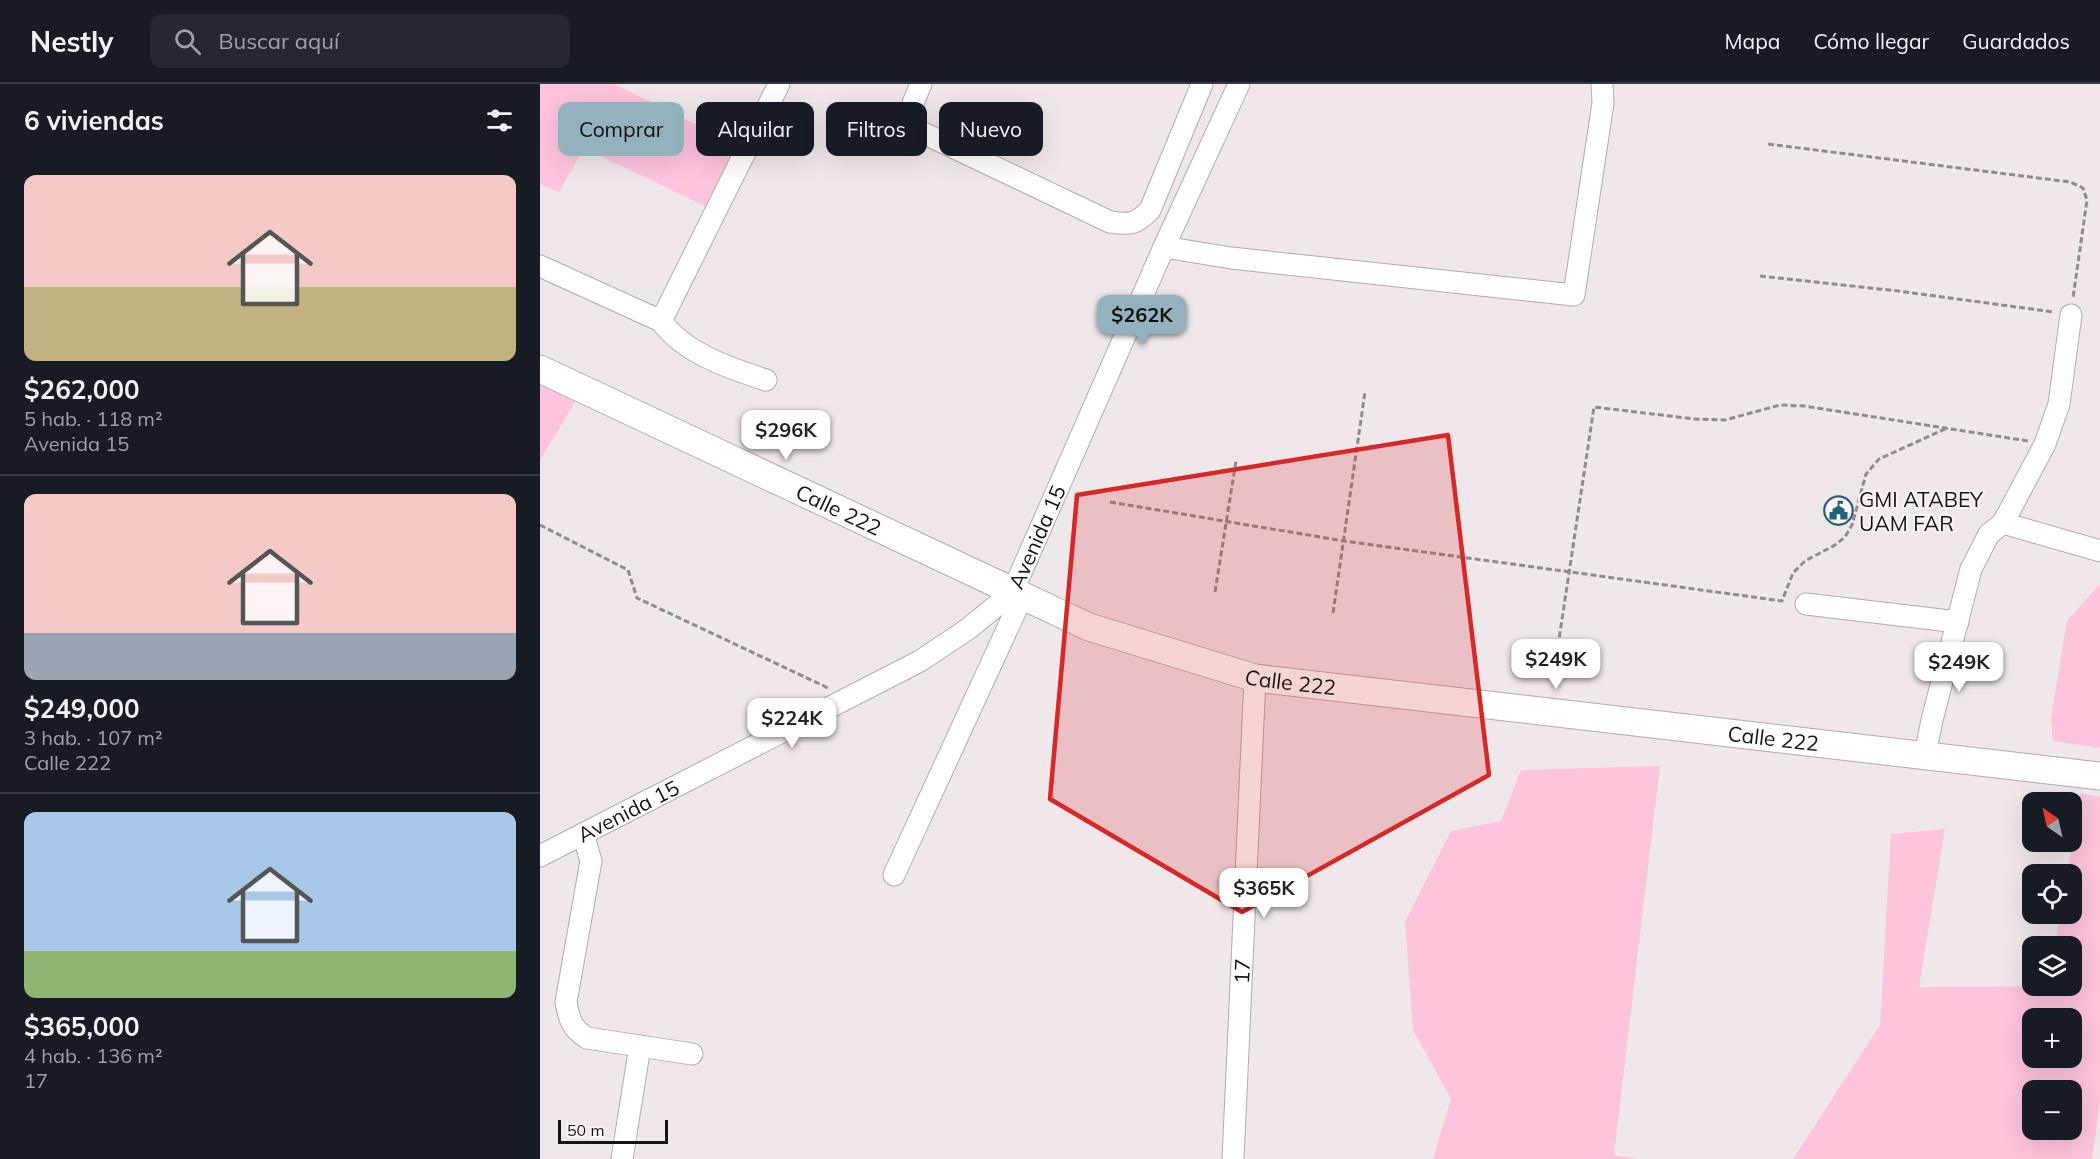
<!DOCTYPE html>
<html lang="es">
<head>
<meta charset="utf-8">
<style>
  body { margin:0; font-family:Mulish,sans-serif; background:#242831; color:#f1f3f6; height:100vh; display:flex; flex-direction:column; font-size:22px; white-space:nowrap }
  * { box-sizing:border-box; margin:0 }
  p { font-size:20px; color:#9ea1a6 }
  .icon { flex:none; width:33px; height:33px; fill:none; stroke:currentColor; stroke-width:2; stroke-linecap:round; stroke-linejoin:round }
  .map { position:relative; flex:1; overflow:hidden }
  .sheet { display:flex; flex-direction:column; background:#171b24; width:540px }
  .sheet>* { flex:none }
  .guide { position:absolute; left:18px; top:18px; width:570px; height:54px; display:flex; gap:12px }
  .needle { width:39px; rotate:326deg }
  .fabs { position:absolute; left:1482px; top:708px; display:grid; gap:12px }
  .fabs a { display:grid; place-items:center; width:60px; height:60px; border-radius:12px; background:#171b24; box-shadow:0 6px 24px #0002; font-size:30px }
  .scale { position:absolute; left:18px; bottom:15px; width:110px; box-sizing:border-box; padding-left:6px; border:3px solid #161314; border-top:0; font-size:16px; line-height:21px; white-space:nowrap; color:#161314; -webkit-text-stroke:4px #fef4f8; paint-order:stroke }
  .price { position:absolute; translate:-50% -51px; padding:0 14px; border-radius:12px; background:#fff; color:#222; font-size:20px; line-height:39px; filter:drop-shadow(0 2px 3px #0008) }
  .price::after { content:''; position:absolute; left:50%; top:36px; width:18px; height:14px; margin-left:-9px; background:inherit; clip-path:polygon(0 0,100% 0,50% 100%) }
  .price.on { background:#94b2bd; color:#111 }
  ul { padding:0; list-style:none }
  li { display:grid; align-content:center; gap:12px; height:318px; padding:0 24px }
  li+li { border-top:2px solid #363941 }
  li span { display:grid; place-items:center; height:186px; border-radius:12px; color:#555 }
  li>.icon { margin-inline-start:auto }
  span .icon { width:108px; height:108px; fill:#fffc; stroke-width:1 }
  li b { font-size:26px }
  h2 { display:flex; justify-content:space-between; align-items:center; height:72px; padding:0 24px; font-size:26px }
  .pill { padding:0 21px; border-radius:12px; background:#171b24; box-shadow:0 6px 24px #0002; font-size:21px; line-height:54px }
  .pill.on { background:#94b2bd; color:#111 }
  header { display:flex; align-items:center; gap:36px; box-sizing:border-box; height:84px; padding:0 30px; background:#171b24; border-bottom:2px solid #363941 }
  header strong { font-size:28px }
  nav { display:flex; gap:33px; margin-inline-start:auto; font-size:21px }
  .search { width:420px; height:54px; background:#242831; display:flex; align-items:center; gap:15px; box-sizing:border-box; padding:0 21px; border-radius:12px; color:#9ea1a6; font-size:22px }
  main { display:flex; flex:1; min-height:0 }
  .map>svg:first-child { display:block }
</style>
</head>
<body>
<header>
<strong>Nestly</strong>
<div class="search"><svg class="icon" aria-label="search" viewBox="0 0 24 24"><circle cx="10" cy="10" r="6"/><path d="M15 15l6 6"/></svg>Buscar aquí</div>
<nav><a>Mapa</a><a>Cómo llegar</a><a>Guardados</a></nav>
</header>
<main>
<section class="sheet">
<h2>6 viviendas<svg class="icon" aria-label="filters" viewBox="0 0 24 24"><path d="M4 7h16M4 17h16"/><circle cx="9" cy="7" r="2"/><circle cx="15" cy="17" r="2"/></svg></h2>
<ul>
<li><span style="background:linear-gradient(#f6c9c9 60%,#c2b280 0)"><svg class="icon" aria-label="home" viewBox="0 0 24 24"><path d="M3 11l9-7 9 7M6 9v11h12V9"/></svg></span><div><b>$262,000</b><p>5 hab. · 118 m²</p><p>Avenida 15</p></div></li>
<li><span style="background:linear-gradient(#f6c9c9 75%,#9aa5b1 0)"><svg class="icon" aria-label="home" viewBox="0 0 24 24"><path d="M3 11l9-7 9 7M6 9v11h12V9"/></svg></span><div><b>$249,000</b><p>3 hab. · 107 m²</p><p>Calle 222</p></div></li>
<li><span style="background:linear-gradient(#a9c7e8 75%,#8fb573 0)"><svg class="icon" aria-label="home" viewBox="0 0 24 24"><path d="M3 11l9-7 9 7M6 9v11h12V9"/></svg></span><div><b>$365,000</b><p>4 hab. · 136 m²</p><p>17</p></div></li>
</ul>
</section>
<div class="map">
<svg width="1560" height="1075" viewBox="0 0 1560 1075">
  <rect width="100%" height="100%" fill="#f0e7eb"/>
  <g fill="#fec3dd" fill-rule="evenodd">
    <path d="M0 0H75L207 66 177 128 44 64 19 108 0 100Z"/>
    <path d="M0 285 43 305 0 376Z"/>
    <path d="M1560 500V664L1513 657 1511 634 1527 537Z"/>
    <path d="M1120 682 1074 1071 1097 1075H893L911 1015 873 946 865 838 911 747 961 737 981 686Z"/>
    <path d="M1540 709 1560 713V1018L1552 1075H1253L1340 941 1351 750 1405 745 1379 903 1532 902V862H1515L1520 830H1532V790H1527ZM1532 934V974H1492V934ZM1532 1006V1046H1492V1006Z"/>
  </g>
  <g fill="none" stroke-linecap="round" stroke-linejoin="round">
    <defs>
      <g id="minor">
        <path d="M381 0C375 15 364 32 377 46L570 138C591 141 596 140 610 126L662 0"/>
        <path d="M624 163 691 174 1034 211 1063 19 1062 0"/>
        <path d="M0 182 121 237"/>
        <path d="M226 296C189 284 144 269 121 237L239 0"/>
        <path d="M1463 439 1560 467"/>
        <path d="M1266 520 1418 538"/>
        <path d="M1385 671 1392 636 1431 485 1449 450 1463 439 1505 360 1519 320 1531 231"/>
        <path d="M43 750 51 777 26 918C29 935 32 945 47 954L152 970"/>
        <path id="s1" d="M0 772 380 577 428 545 472 509 624 163 699 0"/>
        <path d="M354 791 482 513"/>
        <path d="M82 1075 100 962"/>
        <path id="s2" d="M693 1075 715 594"/>
      </g>
      <g id="major">
        <path id="s3" d="M0 285 549 543 715 594 1560 692"/>
      </g>
    </defs>
    <use href="#minor" stroke="#b3aaae" stroke-width="23"/>
    <use href="#major" stroke="#b3aaae" stroke-width="29"/>
    <g stroke="#928b8e" stroke-width="3" stroke-dasharray="6 3" stroke-linecap="butt">
      <path d="M1228 60 1530 98 1543 104 1547 116 1533 214"/>
      <path d="M1220 192 1358 207 1514 228"/>
      <path d="M570 418 804 457 1242 517 1253 489 1265 477 1295 461 1305 453 1312 441 1326 390 1339 375 1407 344"/>
      <path d="M0 441 88 486 97 514 286 603 288 606"/>
      <path d="M675 508 696 377"/>
      <path d="M793 529 825 308"/>
      <path d="M1018 562 1054 323 1155 335 1185 336 1240 321 1264 322 1488 357"/>
    </g>
    <use href="#minor" stroke="#fff" stroke-width="21"/>
    <use href="#major" stroke="#fff" stroke-width="27"/>
  </g>
  <path fill="#d62828" fill-opacity="0.2" stroke="#d62828" stroke-width="4.5" stroke-linejoin="round" d="M908 351 949 691 702 828 510 715 537 411Z"/>
  <defs>
    <symbol id="civic-ring" viewBox="-11 -11 22 22"><circle r="9.5" fill="#fef4f8" stroke="#236378" stroke-width="1.5"/><path d="M-.6-6.5H3V-4.5H.6V-3L4-1V1h2V6H-6V1h2V-1L-.6-3ZM-1.2 2.5V6h2.4V2.5Z" fill="#236378"/></symbol>
  </defs>
  <g fill-rule="evenodd">
    <use href="#civic-ring" x="1282" y="410" width="33" height="33"/>
  </g>
  <g text-anchor="middle" dominant-baseline="central" stroke-width="4.5" stroke-linejoin="round" paint-order="stroke">
    <g font-size="21" fill="#161314" stroke="#fef4f8" text-anchor="start">
      <text x="1319" y="415">GMI ATABEY<tspan x="1319" dy="24">UAM FAR</tspan></text>
    </g>
    <g font-size="21" fill="#161314" stroke="#fef4f8">
      <text stroke="none"><textPath href="#s3" startOffset="330">Calle 222</textPath></text>
      <text stroke="none"><textPath href="#s1" startOffset="603">Avenida 15</textPath></text>
      <text stroke="none"><textPath href="#s3" startOffset="816">Calle 222</textPath></text>
      <text stroke="none"><textPath href="#s3" startOffset="1302">Calle 222</textPath></text>
      <text stroke="none"><textPath href="#s1" startOffset="99">Avenida 15</textPath></text>
      <text stroke="none"><textPath href="#s2" startOffset="188">17</textPath></text>
    </g>
  </g>
</svg>
<div class="fabs">
<a><svg class="needle" viewBox="-14 -14 28 28"><path d="M0-13l5 13h-10z" fill="#e53935"/><path d="M0 13l5-13h-10z" fill="#9ea1a6"/></svg></a>
<a><svg class="icon" aria-label="locate" viewBox="0 0 24 24"><circle cx="12" cy="12" r="6"/><path d="M12 2v4M12 18v4M2 12h4M18 12h4"/></svg></a>
<a><svg class="icon" aria-label="layers" viewBox="0 0 24 24"><path d="M12 4l9 5-9 5-9-5zM3 14l9 5 9-5"/></svg></a>
<a>+</a>
<a>−</a>
</div>
<div class="scale">50 m</div>
<b class="price on" style="left:602px;top:262px">$262K</b>
<b class="price" style="left:246px;top:377px">$296K</b>
<b class="price" style="left:1016px;top:606px">$249K</b>
<b class="price" style="left:1419px;top:609px">$249K</b>
<b class="price" style="left:252px;top:665px">$224K</b>
<b class="price" style="left:724px;top:835px">$365K</b>
<div class="guide">
<a class="pill on">Comprar</a>
<a class="pill">Alquilar</a>
<a class="pill">Filtros</a>
<a class="pill">Nuevo</a>
</div>
</div>
</main>
</body>
</html>
